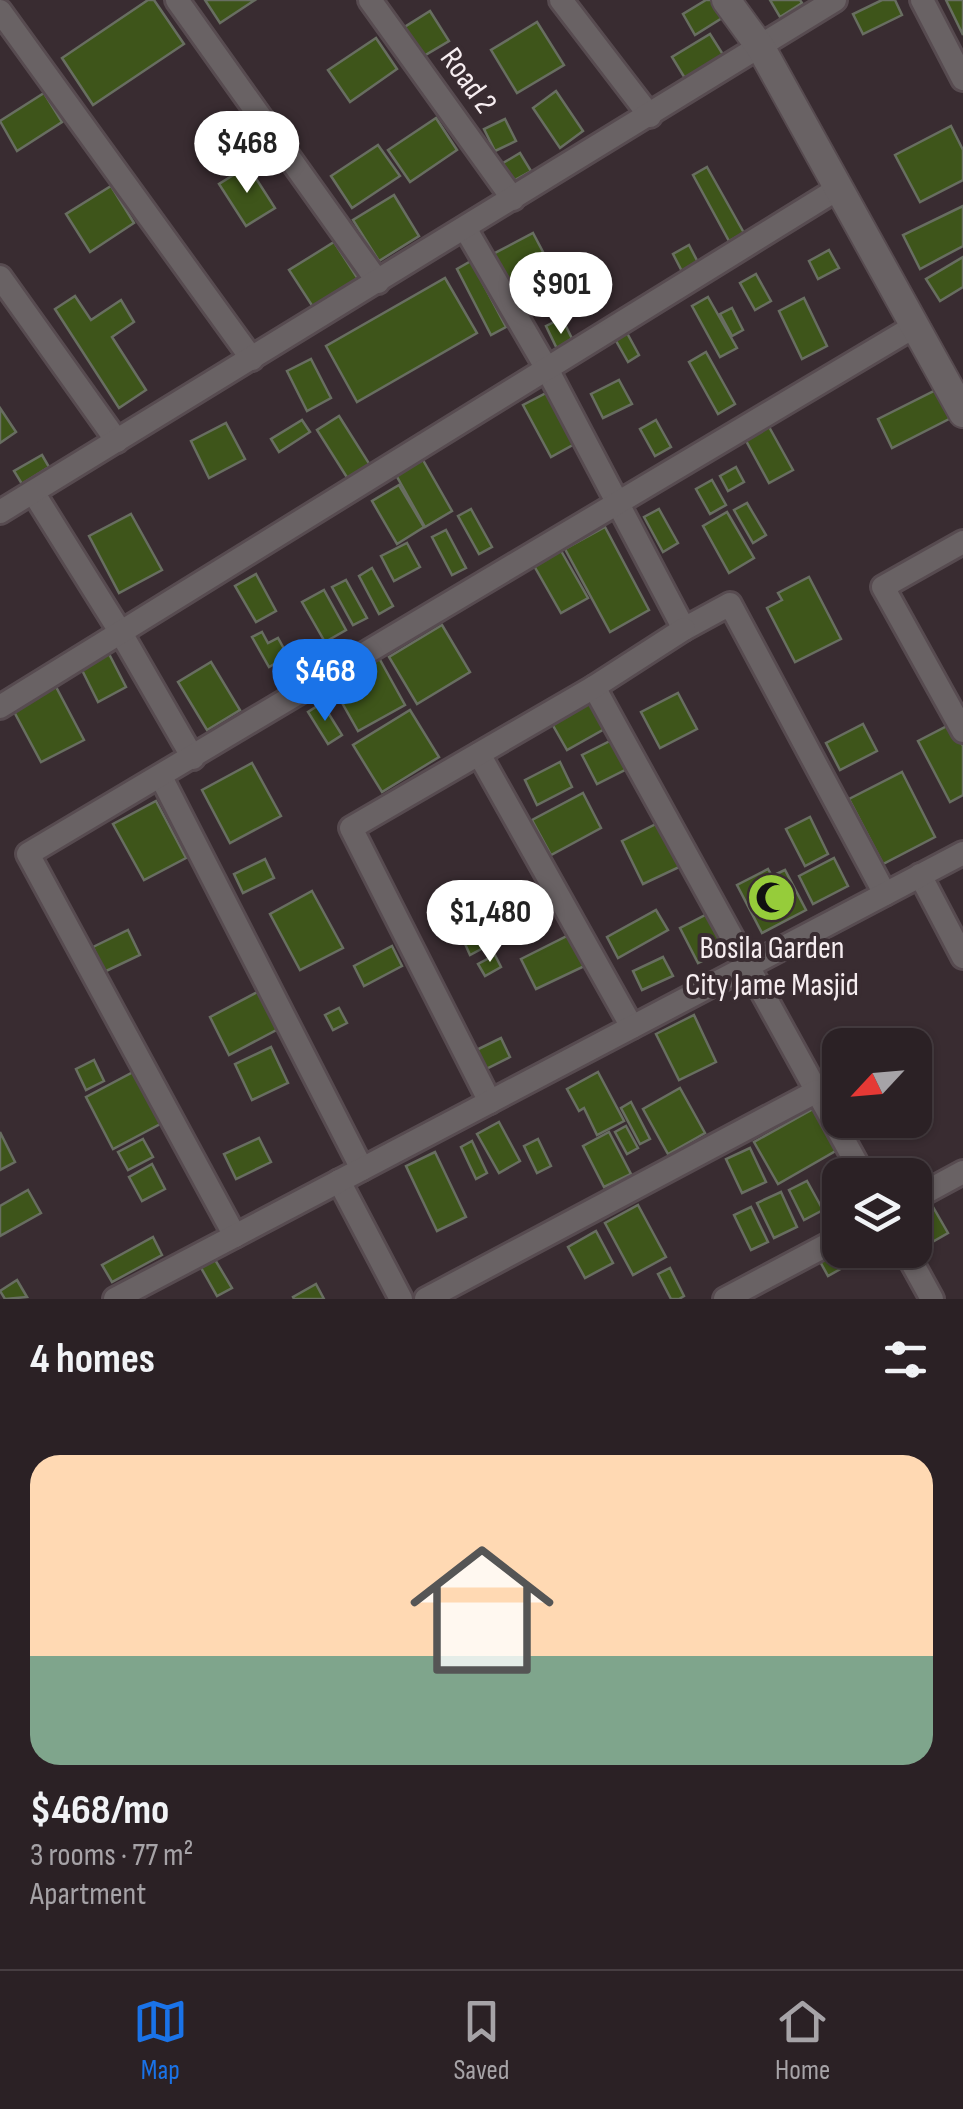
<!DOCTYPE html>
<html lang="en">
<head>
<meta charset="utf-8">
<style>
  body { margin:0; font-family:"Sofia Sans Condensed",sans-serif; background:#372e32; color:#f1f3f6; height:100vh; display:flex; flex-direction:column; font-size:38px; white-space:nowrap }
  * { box-sizing:border-box; margin:0 }
  p { font-size:32px; color:#a6a3a7 }
  .icon { flex:none; width:55px; height:55px; fill:none; stroke:currentColor; stroke-width:2; stroke-linecap:round; stroke-linejoin:round }
  .map { position:relative; height:1299px; overflow:hidden }
  .panel { display:flex; flex-direction:column; background:#2b2125; flex:1 }
  .panel>* { flex:none }
  .needle { width:65px; rotate:244deg }
  .buttons { position:absolute; left:822px; top:1028px; display:grid; gap:20px }
  .buttons a { display:grid; place-items:center; width:110px; height:110px; border-radius:20px; background:#2b2125; box-shadow:0 2px 8px #0004,0 0 0 2px #473e42; font-size:50px }
  .price { position:absolute; translate:-50% -85px; padding:0 22px; border-radius:35px; background:#fff; color:#222; font-size:32px; line-height:65px; filter:drop-shadow(0 2px 5px #0008) }
  .price::after { content:''; position:absolute; left:50%; top:60px; width:30px; height:22px; margin-left:-15px; background:inherit; clip-path:polygon(0 0,100% 0,50% 100%) }
  .price.active { background:#1a73e8; color:#fff }
  ul { padding:0; list-style:none }
  li { display:grid; align-content:center; gap:20px; height:530px; padding:0 30px }
  li+li { border-top:2px solid #473e42 }
  li span { display:grid; place-items:center; height:310px; border-radius:30px; color:#555 }
  li>.icon { margin-inline-start:auto }
  span .icon { width:180px; height:180px; fill:#fffc; stroke-width:1 }
  li b { font-size:42px }
  h2 { display:flex; justify-content:space-between; align-items:center; height:120px; padding:0 30px; font-size:42px }
  .menu { display:flex; justify-content:space-around; align-items:center; height:140px; border-top:2px solid #473e42; background:#2b2125; font-size:28px; color:#a6a3a7 }
  .menu a { display:grid; justify-items:center; gap:5px }
  .menu .active { color:#1a73e8 }
  .map>svg:first-child { display:block }
</style>
</head>
<body>
<div class="map">
<svg width="963" height="1299" viewBox="0 0 963 1299">
  <rect width="100%" height="100%" fill="#392c31"/>
  <g fill="#3e551a" stroke="#686e61" stroke-width="2.5">
    <path d="M148 0H154L184 44 93 105 62 58Z"/>
    <path d="M205 0H255L220 23Z"/>
    <path d="M706 0H711L722 18 695 35 683 14Z"/>
    <path d="M770 0H800L802 3 780 17Z"/>
    <path d="M882 0H895L902 15 863 34 853 14Z"/>
    <path d="M946 0H963V35Z"/>
    <path d="M430 11 449 41 422 57 403 28Z"/>
    <path d="M537 22 564 65 517 93 491 50Z"/>
    <path d="M710 34 724 56 686 80 672 57Z"/>
    <path d="M376 38 397 69 350 102 328 70Z"/>
    <path d="M556 91 583 131 560 148 533 108Z"/>
    <path d="M44 93 62 122 17 151 0 121Z"/>
    <path d="M436 118 457 150 410 182 388 150Z"/>
    <path d="M505 119 516 141 495 151 484 129Z"/>
    <path d="M951 126 963 150V180L920 202 895 155Z"/>
    <path d="M378 145 400 176 352 208 331 176Z"/>
    <path d="M520 153 531 171 508 184 498 166Z"/>
    <path d="M248 166 275 208 246 226 219 184Z"/>
    <path d="M707 167 744 233 729 241 693 175Z"/>
    <path d="M111 186 134 223 90 252 66 214Z"/>
    <path d="M394 195 419 236 379 261 353 220Z"/>
    <path d="M963 206V246L920 269 903 235Z"/>
    <path d="M533 233 560 284 519 307 491 255Z"/>
    <path d="M334 242 358 279 313 307 289 270Z"/>
    <path d="M689 245 703 272 687 281 673 254Z"/>
    <path d="M829 250 839 268 818 279 809 261Z"/>
    <path d="M963 257V287L940 301 926 279Z"/>
    <path d="M471 261 506 327 491 335 457 269Z"/>
    <path d="M756 274 771 301 755 310 740 283Z"/>
    <path d="M445 278 477 333 357 402 326 346Z"/>
    <path d="M75 296 91 320 121 300 134 322 112 337 146 390 119 408 55 309Z"/>
    <path d="M708 297 737 348 720 357 692 306Z"/>
    <path d="M804 298 827 346 802 359 779 311Z"/>
    <path d="M732 308 743 330 732 336 720 314Z"/>
    <path d="M562 318 576 347 560 355 546 326Z"/>
    <path d="M627 333 639 355 628 362 615 339Z"/>
    <path d="M706 352 735 404 718 414 689 362Z"/>
    <path d="M311 359 331 398 307 411 287 371Z"/>
    <path d="M619 380 632 404 603 418 591 394Z"/>
    <path d="M552 390 580 441 551 457 523 405Z"/>
    <path d="M936 390 951 418 892 448 878 419Z"/>
    <path d="M0 408 16 432 0 443Z"/>
    <path d="M339 416 370 465 348 479 317 430Z"/>
    <path d="M302 420 310 432 279 452 271 439Z"/>
    <path d="M656 420 671 447 655 456 640 429Z"/>
    <path d="M226 423 245 459 209 478 191 441Z"/>
    <path d="M768 425 793 470 769 483 744 437Z"/>
    <path d="M42 455 49 467 22 484 14 471Z"/>
    <path d="M423 460 452 511 425 527 396 475Z"/>
    <path d="M736 467 744 482 728 491 720 476Z"/>
    <path d="M712 480 726 505 710 514 696 489Z"/>
    <path d="M399 485 424 527 397 544 372 501Z"/>
    <path d="M747 503 766 535 753 543 734 510Z"/>
    <path d="M471 509 492 547 479 554 458 516Z"/>
    <path d="M659 509 678 543 663 552 644 517Z"/>
    <path d="M727 512 754 558 729 573 703 526Z"/>
    <path d="M131 514 162 570 119 593 89 536Z"/>
    <path d="M605 527 649 610 610 632 565 549Z"/>
    <path d="M446 530 466 568 452 575 432 537Z"/>
    <path d="M407 543 420 567 394 581 381 556Z"/>
    <path d="M560 549 588 598 561 613 533 564Z"/>
    <path d="M372 568 393 606 379 614 359 576Z"/>
    <path d="M256 574 276 611 256 622 235 586Z"/>
    <path d="M809 577 841 639 795 662 767 608 782 600 778 593Z"/>
    <path d="M346 580 367 618 353 625 332 587Z"/>
    <path d="M324 590 346 630 325 642 302 602Z"/>
    <path d="M442 625 470 672 417 704 389 657Z"/>
    <path d="M262 632 268 643 278 638 288 656 269 667 252 637Z"/>
    <path d="M107 650 126 687 98 702 79 664Z"/>
    <path d="M379 658 405 705 358 731 332 685Z"/>
    <path d="M211 662 240 710 207 730 178 682Z"/>
    <path d="M54 683 84 740 41 762 11 706Z"/>
    <path d="M678 693 697 729 660 748 641 712Z"/>
    <path d="M592 699 608 727 567 750 551 722Z"/>
    <path d="M322 703 342 735 328 744 308 712Z"/>
    <path d="M410 710 439 757 382 792 353 745Z"/>
    <path d="M863 724 877 751 840 770 826 743Z"/>
    <path d="M951 724 963 746V795L950 802 918 741Z"/>
    <path d="M624 734 639 763 597 784 582 755Z"/>
    <path d="M560 762 572 787 537 805 525 780Z"/>
    <path d="M252 763 281 816 230 843 202 790Z"/>
    <path d="M902 772 935 837 883 864 849 799Z"/>
    <path d="M583 793 601 828 551 855 532 820Z"/>
    <path d="M156 801 186 858 144 880 113 824Z"/>
    <path d="M810 817 828 854 805 866 786 829Z"/>
    <path d="M668 818 690 862 643 884 622 841Z"/>
    <path d="M834 858 848 886 813 904 799 876Z"/>
    <path d="M265 859 274 878 243 893 234 874Z"/>
    <path d="M768 869 772 876 785 870 806 910 762 933 737 885Z"/>
    <path d="M312 891 343 948 300 970 270 914Z"/>
    <path d="M717 909 735 945 698 963 680 928Z"/>
    <path d="M656 910 668 930 618 958 607 937Z"/>
    <path d="M128 930 140 955 104 972 93 947Z"/>
    <path d="M476 930 485 947 470 955 462 937Z"/>
    <path d="M575 932 591 963 536 989 521 959Z"/>
    <path d="M392 946 402 966 364 986 354 966Z"/>
    <path d="M495 955 501 967 485 976 478 964Z"/>
    <path d="M663 957 673 976 642 990 633 971Z"/>
    <path d="M265 988 284 1026 229 1055 210 1017Z"/>
    <path d="M339 1008 347 1023 333 1030 325 1015Z"/>
    <path d="M694 1015 716 1062 679 1080 656 1034Z"/>
    <path d="M501 1038 510 1057 480 1072 470 1053Z"/>
    <path d="M271 1047 288 1083 252 1100 235 1064Z"/>
    <path d="M94 1060 104 1081 86 1090 76 1069Z"/>
    <path d="M137 1070 164 1122 113 1149 86 1097Z"/>
    <path d="M598 1072 624 1121 597 1135 584 1108 579 1111 567 1089Z"/>
    <path d="M680 1088 705 1133 668 1154 643 1109Z"/>
    <path d="M631 1102 650 1139 640 1144 621 1108Z"/>
    <path d="M822 1104 846 1145 778 1184 754 1142Z"/>
    <path d="M499 1122 520 1161 499 1173 477 1134Z"/>
    <path d="M626 1126 638 1148 627 1154 615 1132Z"/>
    <path d="M0 1132 15 1162 0 1170Z"/>
    <path d="M609 1132 631 1174 604 1187 583 1146Z"/>
    <path d="M259 1138 271 1162 236 1179 224 1154Z"/>
    <path d="M143 1139 153 1157 128 1170 118 1152Z"/>
    <path d="M538 1139 551 1166 537 1173 524 1146Z"/>
    <path d="M472 1141 487 1173 476 1179 461 1147Z"/>
    <path d="M750 1148 766 1182 742 1193 726 1159Z"/>
    <path d="M435 1152 466 1217 437 1231 406 1166Z"/>
    <path d="M152 1164 165 1189 142 1201 129 1177Z"/>
    <path d="M807 1181 823 1210 804 1220 789 1190Z"/>
    <path d="M28 1190 41 1213 0 1236V1206Z"/>
    <path d="M781 1192 797 1227 774 1238 757 1203Z"/>
    <path d="M925 1193 948 1233 920 1249 915 1240V1198Z"/>
    <path d="M638 1205 666 1257 633 1275 605 1223Z"/>
    <path d="M751 1207 768 1242 751 1250 734 1215Z"/>
    <path d="M596 1231 613 1263 585 1278 568 1247Z"/>
    <path d="M153 1237 162 1255 112 1282 102 1265Z"/>
    <path d="M812 1247 859 1250 862 1257 828 1276Z"/>
    <path d="M214 1258 232 1288 217 1296 200 1266Z"/>
    <path d="M670 1268 684 1296 679 1299H671L658 1274Z"/>
    <path d="M17 1280 27 1297 5 1299 0 1291Z"/>
    <path d="M316 1284 324 1299H294L293 1297Z"/>
  </g>
  <g fill="none" stroke-linecap="round" stroke-linejoin="round">
    <defs>
      <g id="minor">
        <path d="M177 0 378 282"/>
        <path d="M370 0 513 199"/>
        <path d="M561 0 650 116"/>
        <path d="M922 0 963 79"/>
        <path d="M0 11 252 359"/>
        <path d="M465 228 547 369 684 629 730 604 885 894"/>
        <path d="M0 277 117 441"/>
        <path d="M33 492 121 633 193 758"/>
        <path d="M0 512 835 0"/>
        <path d="M963 542 883 587 963 731"/>
        <path d="M594 687 863 1175"/>
        <path d="M0 707 839 188"/>
        <path d="M479 754 632 1027"/>
        <path d="M161 777 362 1169"/>
        <path d="M920 875 963 957"/>
        <path d="M490 1102 351 828 594 687 684 629"/>
        <path d="M339 1181 401 1299"/>
        <path d="M915 1198 963 1172"/>
        <path d="M235 1236 28 854 915 326"/>
        <path d="M905 1250 932 1299"/>
        <path d="M115 1299 963 853"/>
        <path d="M426 1299 817 1091"/>
        <path d="M725 1299 840 1238"/>
      </g>
      <path id="tertiary" d="M726 0 761 48 963 413"/>
    </defs>
    <use href="#minor" stroke="#574b50" stroke-width="28"/>
    <use href="#tertiary" stroke="#574b50" stroke-width="32"/>
    <use href="#minor" stroke="#696264" stroke-width="22"/>
    <use href="#tertiary" stroke="#696264" stroke-width="28"/>
  </g>
  <defs>
    <symbol id="mosque-disc" viewBox="-11 -11 22 22"><circle r="9.5" fill="#96cc3a" stroke="#392c31"/><path d="M3.5-4.9A6 6 0 1 0 3.5 4.9A5 5 0 1 1 3.5-4.9Z" fill="#111"/></symbol>
  </defs>
  <g fill-rule="evenodd">
    <use href="#mosque-disc" x="744" y="870" width="55" height="55"/>
  </g>
  <g text-anchor="middle" dominant-baseline="central" stroke-width="8" stroke-linejoin="round" paint-order="stroke">
    <g font-size="32" fill="#f6edf0" stroke="#392c31">
      <text transform="translate(468 81) rotate(54)">Road 2</text>
    </g>
    <g font-size="32" fill="#f6edf0" stroke="#392c31">
      <text x="772" y="948">Bosila Garden<tspan x="772" dy="37">City Jame Masjid</tspan></text>
    </g>
  </g>
</svg>
<div class="buttons">
<a><svg class="needle" viewBox="-14 -14 28 28"><path d="M0-13l5 13h-10z" fill="#e53935"/><path d="M0 13l5-13h-10z" fill="#a6a3a7"/></svg></a>
<a><svg class="icon" aria-label="layers" viewBox="0 0 24 24"><path d="M12 4l9 5-9 5-9-5zM3 14l9 5 9-5"/></svg></a>
</div>
<b class="price" style="left:247px;top:196px">$468</b>
<b class="price" style="left:561px;top:337px">$901</b>
<b class="price active" style="left:325px;top:724px">$468</b>
<b class="price" style="left:490px;top:965px">$1,480</b>
</div>
<section class="panel">
<h2>4 homes<svg class="icon" aria-label="filters" viewBox="0 0 24 24"><path d="M4 7h16M4 17h16"/><circle cx="9" cy="7" r="2"/><circle cx="15" cy="17" r="2"/></svg></h2>
<ul>
<li><span style="background:linear-gradient(#ffd9b3 65%,#7fa58c 0)"><svg class="icon" aria-label="home" viewBox="0 0 24 24"><path d="M3 11l9-7 9 7M6 9v11h12V9"/></svg></span><div><b>$468/mo</b><p>3 rooms · 77 m²</p><p>Apartment</p></div></li>
</ul>
</section>
<nav class="menu">
<a class="active"><svg class="icon" aria-label="map" viewBox="0 0 24 24"><path d="M3 6l6-2 6 2 6-2v14l-6 2-6-2-6 2zM9 4v14M15 6v14"/></svg>Map</a>
<a><svg class="icon" aria-label="saved" viewBox="0 0 24 24"><path d="M7 4h10v16l-5-4-5 4z"/></svg>Saved</a>
<a><svg class="icon" aria-label="home" viewBox="0 0 24 24"><path d="M3 11l9-7 9 7M6 9v11h12V9"/></svg>Home</a>
</nav>
</body>
</html>
